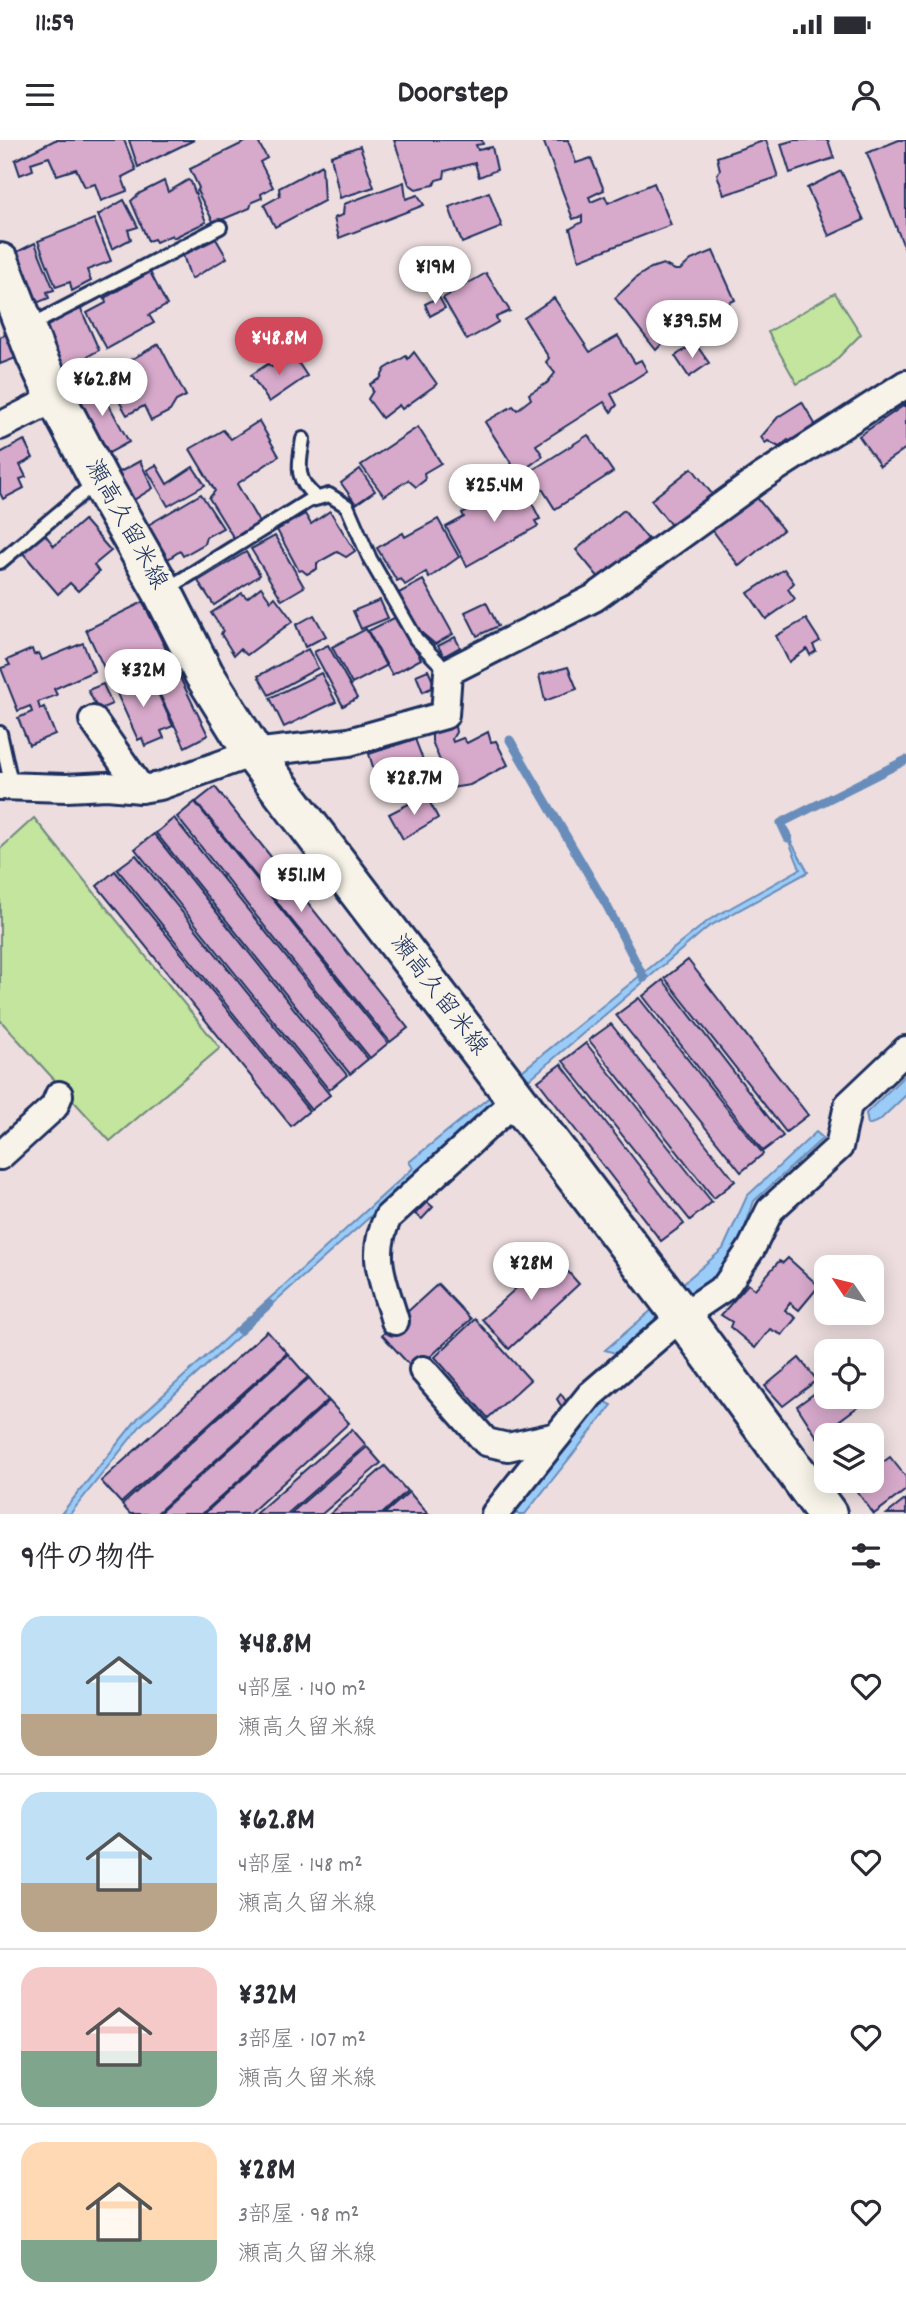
<!DOCTYPE html>
<html lang="ja">
<head>
<meta charset="utf-8">
<style>
  body { margin:0; font-family:Dekko,"Klee One",sans-serif; background:#f2f2f3; color:#2b2b33; height:100vh; display:flex; flex-direction:column; font-size:26px; white-space:nowrap }
  * { box-sizing:border-box; margin:0 }
  p { font-size:23px; color:#7c7c81 }
  .icon { flex:none; width:38px; height:38px; fill:none; stroke:currentColor; stroke-width:2; stroke-linecap:round; stroke-linejoin:round }
  .map { position:relative; height:1374px; overflow:hidden }
  .side { display:flex; flex-direction:column; background:#fff; flex:1 }
  .side>* { flex:none }
  .needle { width:46px; rotate:305deg }
  .controls { position:absolute; left:814px; top:1115px; display:grid; gap:14px }
  .controls a { display:grid; place-items:center; width:70px; height:70px; border-radius:14px; background:#fff; box-shadow:0 4px 18px #0003; font-size:35px }
  .price { position:absolute; translate:-50% -60px; padding:0 16px; border-radius:24px; background:#fff; color:#222; font-size:23px; line-height:46px; filter:drop-shadow(0 2px 4px #0008) }
  .price::after { content:''; position:absolute; left:50%; top:42px; width:21px; height:16px; margin-left:-10px; background:inherit; clip-path:polygon(0 0,100% 0,50% 100%) }
  .price.selected { background:#d1495b; color:#fff }
  ul { padding:0; list-style:none }
  li { display:flex; align-items:center; gap:21px; height:175px; padding:0 21px }
  li+li { border-top:2px solid #e1e1e2 }
  li span { display:grid; place-items:center; flex:none; width:196px; height:140px; border-radius:21px; color:#555 }
  li>.icon { margin-inline-start:auto }
  span .icon { width:84px; height:84px; fill:#fffc; stroke-width:1 }
  li b { font-size:30px }
  h2 { display:flex; justify-content:space-between; align-items:center; height:84px; padding:0 21px; font-size:30px }
  .status { display:flex; justify-content:space-between; align-items:center; height:49px; padding:0 35px; background:#fff; direction:ltr }
  .status svg { height:19px; fill:currentColor }
  header { display:flex; justify-content:space-between; align-items:center; height:91px; padding:0 21px; background:#fff; font-size:32px; font-weight:800 }
  .map>svg:first-child { display:block }
</style>
</head>
<body>
<div class="status"><b>11:59</b><svg viewBox="0 0 49 12"><path d="M0 12V9h3v3zM5 12V6h3v6zM10 12V3h3v9zM15 12V0h3v12zM26 1h20v11H26zM47 4h2v5h-2z"/></svg></div>
<header><svg class="icon" aria-label="menu" viewBox="0 0 24 24"><path d="M4 6h16M4 12h16M4 18h16"/></svg>Doorstep<svg class="icon" aria-label="person" viewBox="0 0 24 24"><circle cx="12" cy="8" r="4"/><path d="M4 21q1-7 8-7t8 7"/></svg></header>
<div class="map">
<svg width="906" height="1374" viewBox="0 0 906 1374">
  <rect width="100%" height="100%" fill="#eddddf"/>
  <filter id="ink" filterUnits="userSpaceOnUse"><feTurbulence type="fractalNoise" baseFrequency=".0143" numOctaves="2"/><feDisplacementMap in="SourceGraphic" scale="14" xChannelSelector="R" yChannelSelector="G"/><feConvolveMatrix kernelMatrix="1 2 1 2 8 2 1 2 1" color-interpolation-filters="sRGB"/></filter>
  <g filter="url(#ink)">
    <g fill="#c3e59e" stroke="#6f8a7e" stroke-width="2">
      <path d="M835 153 861 194 830 226 797 244 768 192Z"/>
      <path d="M34 678 220 908 110 1001 0 880V709Z"/>
    </g>
    <g fill="#9bcbf7" stroke="#688dba" stroke-width="2">
      <path d="M784 689 808 732 708 787 417 1035 261 1174 257 1170 413 1028 409 1022 709 780 800 729Z"/>
      <path d="M906 934V955L879 981 868 985 866 973Z"/>
      <path d="M816 992 823 998 754 1061 735 1116 688 1164 659 1180 615 1213 605 1210 723 1109 747 1056Z"/>
      <path d="M247 1179 251 1185 142 1284 70 1374H61L138 1278Z"/>
      <path d="M604 1261 612 1265 525 1374H513Z"/>
    </g>
    <g fill="none" stroke-linecap="round" stroke-linejoin="round">
      <g stroke="#688dba" stroke-width="9">
        <path d="M510 600 607 766 644 838"/>
        <path d="M788 698 781 683 906 620"/>
        <path d="M240 1190 269 1164"/>
      </g>
    </g>
    <g fill="#d7a9cb" stroke="#1b2f5e" stroke-width="2">
      <path d="M55 0H124L136 30 122 37 127 51 101 61 95 44 85 47 76 29 57 35 49 17 31 23 33 30 20 35 15 20Z"/>
      <path d="M129 0H194L138 27Z"/>
      <path d="M249 0H257L267 18 260 22 273 47 261 54 262 58 252 62 250 68 214 83 197 51 199 48 190 29Z"/>
      <path d="M394 0H482L483 4 476 5 478 10 492 7 497 30 479 37 475 23 445 31 444 38 436 40 434 45 416 49 409 44Z"/>
      <path d="M543 0H568L576 23 591 18 604 50 589 57 591 62 605 56 608 63 654 43 671 85 579 120 570 89 582 82V76L573 79Z"/>
      <path d="M766 0 778 37 724 55 717 34 720 30 717 17Z"/>
      <path d="M795 0H828L834 18 790 33 781 4Z"/>
      <path d="M899 0H906V112L867 13Z"/>
      <path d="M360 6 374 47 340 58 331 16Z"/>
      <path d="M322 25 324 61 275 87 264 65 280 56 279 48Z"/>
      <path d="M841 31 864 80 829 96 807 48Z"/>
      <path d="M188 40 191 42 206 82 173 98 172 95 156 102 154 99 148 101 131 61 140 53 164 41 168 52Z"/>
      <path d="M404 42 406 59 418 55 424 65 339 98 334 78 343 75 344 64Z"/>
      <path d="M489 52 502 87 462 103 449 67Z"/>
      <path d="M124 60 138 87 128 90 131 99 112 109 98 75Z"/>
      <path d="M94 79 111 121 87 130 91 141 72 151 70 142 56 147 38 101Z"/>
      <path d="M216 99 227 118 191 139 183 115Z"/>
      <path d="M35 103 54 150 47 152 49 158 34 164 17 112Z"/>
      <path d="M713 111 735 160 691 182 687 175 672 182 664 165 650 182 665 201 656 210 615 158 637 137 651 128 663 124 675 130H680L691 120Z"/>
      <path d="M150 132 167 165 149 175 154 183 107 209 87 173 106 163 105 158Z"/>
      <path d="M486 133 510 171 496 177 498 182 467 200 443 158Z"/>
      <path d="M439 157 445 168 430 176 425 164Z"/>
      <path d="M554 158 590 212 618 196 635 223 641 220 647 231 611 254 617 265 611 272 604 262 536 305 543 316 518 334 485 282 513 266 517 270 531 259 529 254 547 243 555 233 546 222 549 218 524 178Z"/>
      <path d="M81 169 99 210 83 219 84 224 66 232 44 185Z"/>
      <path d="M7 194 16 218 0 224V197Z"/>
      <path d="M695 203 709 223 689 237 675 216Z"/>
      <path d="M159 204 186 256 176 261 170 271 151 281 144 266 127 275 104 235Z"/>
      <path d="M414 212 437 244 402 269 399 265 382 278 368 259 373 251 370 244 380 239 385 229 406 216 408 219Z"/>
      <path d="M292 213 307 236 269 262 251 235 268 224 272 227Z"/>
      <path d="M97 243 129 302 109 313 75 257Z"/>
      <path d="M802 262 818 289 796 305 788 300 779 307 768 301 765 303 761 297 778 277Z"/>
      <path d="M906 264V308L880 326 859 296Z"/>
      <path d="M259 281 279 316 237 344 260 384 235 400 209 358 215 351 190 309 223 290 231 299Z"/>
      <path d="M418 287 441 323 424 333 425 340 416 347 408 340 384 356 361 325Z"/>
      <path d="M588 295 613 332 555 369 531 331Z"/>
      <path d="M24 300 33 318 20 325 26 337 20 339 24 348 3 359 0 353V313Z"/>
      <path d="M140 321 153 348 132 361 118 333Z"/>
      <path d="M156 325 167 344 193 327 205 345 168 366 147 330Z"/>
      <path d="M692 328 712 354 671 385 651 360Z"/>
      <path d="M360 329 375 351 356 364 341 343Z"/>
      <path d="M522 344 540 379 535 381 538 386 467 426 446 387 464 377 462 373Z"/>
      <path d="M201 354 223 388 206 397 204 404 183 416 180 411 168 419 148 385Z"/>
      <path d="M754 354 783 390 739 426 711 388Z"/>
      <path d="M624 370 648 399 600 439 576 410Z"/>
      <path d="M330 371 355 411 346 417 337 412 317 423V429L307 434 302 430 299 431 277 390 305 374 311 384Z"/>
      <path d="M438 379 459 417 429 438 426 432 405 445 401 439 397 441 377 408 403 393 405 397Z"/>
      <path d="M84 380 111 411 94 425 99 432 78 451 70 443 58 454 22 412 44 393 54 406Z"/>
      <path d="M275 396 304 447 282 460 251 409Z"/>
      <path d="M246 412 260 435 214 465 198 441Z"/>
      <path d="M784 429 794 443 788 449 795 459 766 479 748 453Z"/>
      <path d="M423 440 453 494 435 504 417 489 397 454Z"/>
      <path d="M261 447 271 461 275 457 293 481 247 515 240 509 234 515 221 494 223 490 211 473 242 453 247 458Z"/>
      <path d="M380 460 388 478 361 489 353 471Z"/>
      <path d="M143 462 208 595 185 607 146 526 135 532 129 521 106 532 86 490Z"/>
      <path d="M486 462 498 486 477 496 465 472Z"/>
      <path d="M314 475 326 496 305 507 296 485Z"/>
      <path d="M398 476 421 519 392 535 368 491Z"/>
      <path d="M806 479 820 501 813 505 816 511 810 515 807 509 789 522 776 496Z"/>
      <path d="M366 489 386 526 352 544 332 507Z"/>
      <path d="M455 497 460 507 444 516 438 506Z"/>
      <path d="M83 503 94 531 54 549 57 555 38 562 40 569 44 567 55 594 29 605 18 578 32 572 30 566 18 571 1 528 10 525 7 520 32 509 34 515 39 513 42 520Z"/>
      <path d="M328 505 357 558 343 566 314 512Z"/>
      <path d="M308 509 318 528 269 555 258 536Z"/>
      <path d="M568 527 577 549 545 561 539 535Z"/>
      <path d="M428 530 435 546 423 552 416 535Z"/>
      <path d="M139 532 149 555 157 551 173 586 161 591 164 598 145 606 142 598 138 600 113 545Z"/>
      <path d="M321 533 336 562 284 587 270 558Z"/>
      <path d="M103 544 112 564 98 570 88 550Z"/>
      <path d="M454 581 456 592 452 599 453 602 463 598 467 603 488 592 491 602 496 601 508 625 470 645 451 648 432 601V591Z"/>
      <path d="M415 599 425 625 378 643 369 614Z"/>
      <path d="M215 647 408 888 390 902 196 662Z"/>
      <path d="M426 655 438 678 403 699 389 674Z"/>
      <path d="M195 662 388 903 370 918 177 677Z"/>
      <path d="M174 678 368 919 350 934 156 693Z"/>
      <path d="M154 694 347 935 329 950 135 709Z"/>
      <path d="M136 715 330 955 311 970 117 729Z"/>
      <path d="M115 731 309 971 291 986 97 746Z"/>
      <path d="M688 820 808 975 786 992 665 838Z"/>
      <path d="M663 840 783 996 763 1011 643 856Z"/>
      <path d="M639 858 763 1014 741 1032 616 875Z"/>
      <path d="M611 884 735 1041 714 1058 589 900Z"/>
      <path d="M586 903 712 1062 690 1080 563 921Z"/>
      <path d="M561 924 684 1084 661 1101 538 941Z"/>
      <path d="M427 1062 433 1067 422 1079 415 1074Z"/>
      <path d="M553 1115 579 1144 509 1209 482 1179Z"/>
      <path d="M788 1118 819 1146 799 1170 790 1163 785 1170 796 1178 782 1195 770 1189 755 1208 730 1187 732 1182 721 1175 748 1144 755 1149 779 1121 783 1123Z"/>
      <path d="M438 1144 471 1179 415 1231 382 1195Z"/>
      <path d="M475 1179 530 1240 488 1278 435 1217Z"/>
      <path d="M267 1191 287 1213 121 1363 101 1341Z"/>
      <path d="M288 1214 308 1237 156 1374H130L122 1365Z"/>
      <path d="M799 1218 817 1240 783 1266 765 1246Z"/>
      <path d="M309 1238 328 1260 202 1374H158Z"/>
      <path d="M826 1245V1256L871 1257 817 1297 797 1266Z"/>
      <path d="M561 1254 568 1264 564 1271 557 1259Z"/>
      <path d="M329 1261 349 1283 249 1374H204Z"/>
      <path d="M352 1289 366 1305 287 1374H255Z"/>
      <path d="M367 1307 381 1323 322 1374H290Z"/>
      <path d="M890 1317 906 1337V1350L874 1374 852 1345 858 1340H872V1330Z"/>
      <path d="M385 1326 407 1351 382 1374H330Z"/>
      <path d="M409 1352 428 1374H384Z"/>
      <path d="M906 1359V1374H887Z"/>
    </g>
    <g fill="none" stroke-linecap="round" stroke-linejoin="round">
      <defs>
        <g id="lane">
          <path d="M28 187 220 87"/>
          <path d="M303 299C299 325 294 340 317 358"/>
          <path d="M0 422 85 351"/>
          <path d="M167 449 308 361 329 355 347 366 370 419 416 499 448 532"/>
          <path d="M0 593 9 634 8 646"/>
        </g>
        <g id="street">
          <path d="M0 286 56 258"/>
          <path d="M93 580 141 649"/>
          <path d="M0 646 66 648 107 646 141 649 160 646 253 613 349 602 445 575 448 532 594 458 760 338 906 244"/>
          <path d="M0 1016 54 967 59 955"/>
          <path d="M395 1181C384 1142 369 1116 388 1077L517 959"/>
          <path d="M423 1230 486 1302 508 1307 557 1296"/>
          <path d="M495 1374 590 1255 682 1176 725 1147 751 1109 770 1070 839 1007 848 965 906 910"/>
        </g>
        <path id="primary" d="M0 123 36 215 56 258 98 338 162 451 204 534 253 613 682 1176 827 1374"/>
      </defs>
      <use href="#lane" stroke="#1b2f5e" stroke-width="18"/>
      <use href="#street" stroke="#1b2f5e" stroke-width="32"/>
      <use href="#primary" stroke="#1b2f5e" stroke-width="44"/>
      <use href="#lane" stroke="#f7f3e8" stroke-width="12"/>
      <use href="#street" stroke="#f7f3e8" stroke-width="26"/>
      <use href="#primary" stroke="#f7f3e8" stroke-width="38"/>
    </g>
  </g>
  <g text-anchor="middle" dominant-baseline="central" stroke-width="6" stroke-linejoin="round" paint-order="stroke">
    <g font-size="24" fill="#1b2f5e" stroke="#f7f3e8">
      <text transform="translate(125 385) rotate(61)">瀬高久留米線</text>
      <text transform="translate(438 856) rotate(53)">瀬高久留米線</text>
    </g>
  </g>
</svg>
<div class="controls">
<a><svg class="needle" viewBox="-14 -14 28 28"><path d="M0-13l5 13h-10z" fill="#e53935"/><path d="M0 13l5-13h-10z" fill="#7c7c81"/></svg></a>
<a><svg class="icon" aria-label="locate" viewBox="0 0 24 24"><circle cx="12" cy="12" r="6"/><path d="M12 2v4M12 18v4M2 12h4M18 12h4"/></svg></a>
<a><svg class="icon" aria-label="layers" viewBox="0 0 24 24"><path d="M12 4l9 5-9 5-9-5zM3 14l9 5 9-5"/></svg></a>
</div>
<b class="price" style="left:435px;top:166px">¥19M</b>
<b class="price" style="left:692px;top:220px">¥39.5M</b>
<b class="price selected" style="left:279px;top:237px">¥48.8M</b>
<b class="price" style="left:102px;top:278px">¥62.8M</b>
<b class="price" style="left:494px;top:384px">¥25.4M</b>
<b class="price" style="left:143px;top:569px">¥32M</b>
<b class="price" style="left:414px;top:677px">¥28.7M</b>
<b class="price" style="left:301px;top:774px">¥51.1M</b>
<b class="price" style="left:531px;top:1162px">¥28M</b>
</div>
<section class="side">
<h2>9件の物件<svg class="icon" aria-label="filters" viewBox="0 0 24 24"><path d="M4 7h16M4 17h16"/><circle cx="9" cy="7" r="2"/><circle cx="15" cy="17" r="2"/></svg></h2>
<ul>
<li><span style="background:linear-gradient(#bfe0f5 70%,#b9a48a 0)"><svg class="icon" aria-label="home" viewBox="0 0 24 24"><path d="M3 11l9-7 9 7M6 9v11h12V9"/></svg></span><div><b>¥48.8M</b><p>4部屋 · 140 m²</p><p>瀬高久留米線</p></div><svg class="icon" aria-label="heart" viewBox="0 0 24 24"><path d="M12 20l-8-8c-3-5 5-10 8-4 3-6 11-1 8 4z"/></svg></li>
<li><span style="background:linear-gradient(#bfe0f5 65%,#b9a48a 0)"><svg class="icon" aria-label="home" viewBox="0 0 24 24"><path d="M3 11l9-7 9 7M6 9v11h12V9"/></svg></span><div><b>¥62.8M</b><p>4部屋 · 148 m²</p><p>瀬高久留米線</p></div><svg class="icon" aria-label="heart" viewBox="0 0 24 24"><path d="M12 20l-8-8c-3-5 5-10 8-4 3-6 11-1 8 4z"/></svg></li>
<li><span style="background:linear-gradient(#f6c9c9 60%,#7fa58c 0)"><svg class="icon" aria-label="home" viewBox="0 0 24 24"><path d="M3 11l9-7 9 7M6 9v11h12V9"/></svg></span><div><b>¥32M</b><p>3部屋 · 107 m²</p><p>瀬高久留米線</p></div><svg class="icon" aria-label="heart" viewBox="0 0 24 24"><path d="M12 20l-8-8c-3-5 5-10 8-4 3-6 11-1 8 4z"/></svg></li>
<li><span style="background:linear-gradient(#ffd9b3 70%,#7fa58c 0)"><svg class="icon" aria-label="home" viewBox="0 0 24 24"><path d="M3 11l9-7 9 7M6 9v11h12V9"/></svg></span><div><b>¥28M</b><p>3部屋 · 98 m²</p><p>瀬高久留米線</p></div><svg class="icon" aria-label="heart" viewBox="0 0 24 24"><path d="M12 20l-8-8c-3-5 5-10 8-4 3-6 11-1 8 4z"/></svg></li>
</ul>
</section>
</body>
</html>
